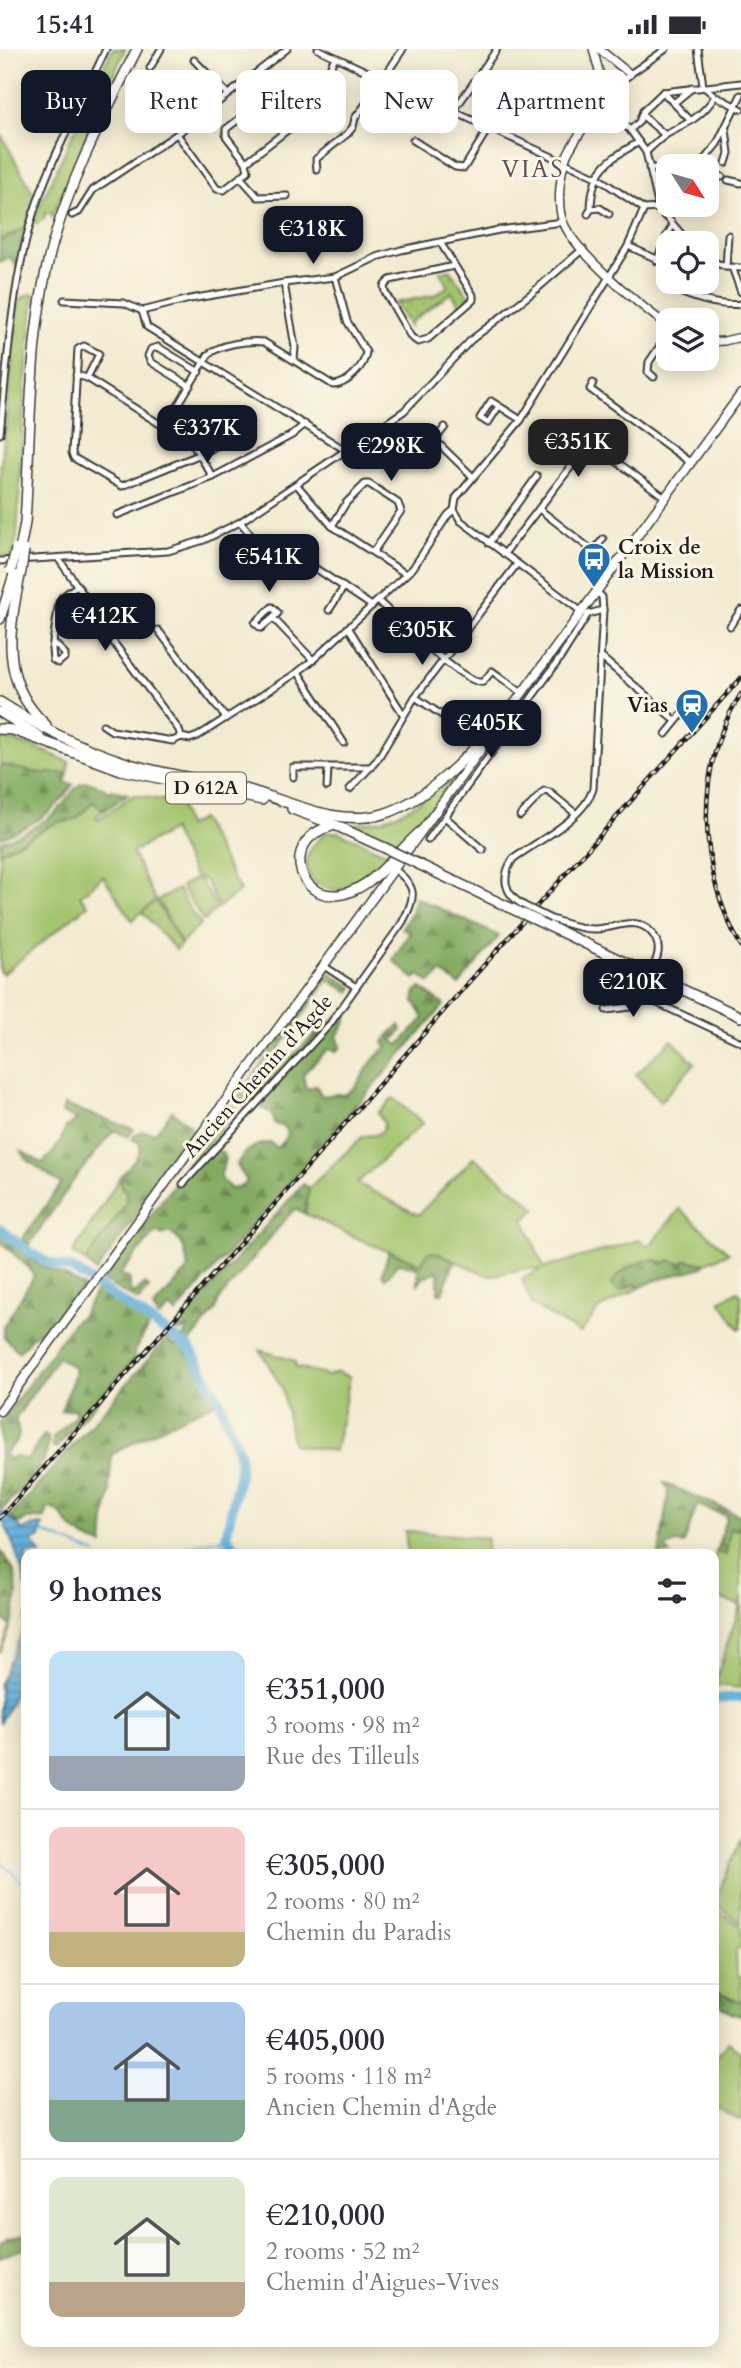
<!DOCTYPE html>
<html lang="en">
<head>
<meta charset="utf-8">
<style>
  body { margin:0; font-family:Cardo,serif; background:#f2f2f3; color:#2b2b33; height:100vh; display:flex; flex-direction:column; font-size:26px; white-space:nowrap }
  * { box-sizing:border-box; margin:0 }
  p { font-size:23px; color:#7c7c81 }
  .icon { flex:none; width:38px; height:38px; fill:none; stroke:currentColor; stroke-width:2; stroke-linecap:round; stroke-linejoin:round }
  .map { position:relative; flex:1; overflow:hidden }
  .side { position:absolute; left:21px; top:1500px; width:698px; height:798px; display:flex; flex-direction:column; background:#fff; border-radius:14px; box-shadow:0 4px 18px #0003 }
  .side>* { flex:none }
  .banner { position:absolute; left:21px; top:21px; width:700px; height:63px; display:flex; gap:14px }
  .needle { width:46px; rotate:127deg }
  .buttons { position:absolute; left:656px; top:105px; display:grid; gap:14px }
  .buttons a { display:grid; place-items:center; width:63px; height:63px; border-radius:14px; background:#fff; box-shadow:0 4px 18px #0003; font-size:35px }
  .price { position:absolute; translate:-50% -60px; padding:0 16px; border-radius:14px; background:#111827; color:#fff; font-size:23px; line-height:46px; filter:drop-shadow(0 2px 4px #0008) }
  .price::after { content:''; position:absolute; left:50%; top:42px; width:21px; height:16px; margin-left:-10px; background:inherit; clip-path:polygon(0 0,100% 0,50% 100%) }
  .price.active { background:#222; color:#fff }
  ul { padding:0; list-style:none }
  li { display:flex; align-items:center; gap:21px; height:175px; padding:0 28px }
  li+li { border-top:2px solid #e1e1e2 }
  li span { display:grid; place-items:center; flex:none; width:196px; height:140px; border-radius:14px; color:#555 }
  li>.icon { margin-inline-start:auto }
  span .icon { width:84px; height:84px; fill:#fffc; stroke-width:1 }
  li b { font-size:30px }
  h2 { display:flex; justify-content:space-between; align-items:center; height:84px; padding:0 28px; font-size:30px }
  .tag { padding:0 24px; border-radius:14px; background:#fff; box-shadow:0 4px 18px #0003; font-size:24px; line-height:63px }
  .tag.active { background:#111827; color:#fff }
  .status { display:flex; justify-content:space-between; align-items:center; height:49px; padding:0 35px; background:#fff; direction:ltr }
  .status svg { height:19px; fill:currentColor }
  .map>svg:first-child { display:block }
</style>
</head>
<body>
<div class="status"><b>15:41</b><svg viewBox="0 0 49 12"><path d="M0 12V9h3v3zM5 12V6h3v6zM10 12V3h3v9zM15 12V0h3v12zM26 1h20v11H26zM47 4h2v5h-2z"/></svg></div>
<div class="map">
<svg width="741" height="2319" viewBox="0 0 741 2319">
  <defs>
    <pattern id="forest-firs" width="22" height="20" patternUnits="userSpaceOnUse" patternTransform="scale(1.75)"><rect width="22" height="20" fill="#82aa61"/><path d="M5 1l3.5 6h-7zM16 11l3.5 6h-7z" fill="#6a8a4f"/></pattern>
    <pattern id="park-dots" width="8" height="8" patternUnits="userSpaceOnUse" patternTransform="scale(1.75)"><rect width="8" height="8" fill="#a3c56e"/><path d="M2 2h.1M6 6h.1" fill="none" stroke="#8ca95f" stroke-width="1.8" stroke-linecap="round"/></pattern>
    <pattern id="water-rules" width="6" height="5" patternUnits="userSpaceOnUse" patternTransform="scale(1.75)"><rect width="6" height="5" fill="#62b1dc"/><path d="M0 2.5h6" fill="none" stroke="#508fb2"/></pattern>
  </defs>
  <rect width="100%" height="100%" fill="#fcf5e5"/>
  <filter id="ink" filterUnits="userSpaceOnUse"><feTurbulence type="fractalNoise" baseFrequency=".0143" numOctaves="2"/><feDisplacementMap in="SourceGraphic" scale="14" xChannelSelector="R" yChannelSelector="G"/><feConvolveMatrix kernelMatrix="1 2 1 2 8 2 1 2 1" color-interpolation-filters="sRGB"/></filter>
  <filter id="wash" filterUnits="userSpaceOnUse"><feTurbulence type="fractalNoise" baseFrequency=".00686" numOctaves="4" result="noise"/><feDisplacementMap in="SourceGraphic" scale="28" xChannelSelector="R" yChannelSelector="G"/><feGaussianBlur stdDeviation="1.57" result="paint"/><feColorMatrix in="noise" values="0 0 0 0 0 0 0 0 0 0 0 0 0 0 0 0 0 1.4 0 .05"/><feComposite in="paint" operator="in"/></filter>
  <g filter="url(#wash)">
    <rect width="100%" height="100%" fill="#f3ebd1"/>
    <g fill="#a3c56e" stroke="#607045" stroke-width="2">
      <path d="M112 0H125L52 168 51 164H45L44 170 36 175 34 170Z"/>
      <path d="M0 84 33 144 37 146 25 179 0 192Z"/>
      <path d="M34 245 25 337 17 487 12 507 0 506V425L17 263C19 251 21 246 34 245Z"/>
      <path d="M0 688 32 697 69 713 68 724H39L0 717Z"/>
      <path d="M457 724 440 749 396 798 348 776 382 771 410 759Z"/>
      <path d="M134 746 179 754 187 777 201 770 240 842 219 858 206 832 193 825 172 781 132 803 156 852 132 871 103 827 80 847 88 856 3 925 0 922V803L60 772 67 773 92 753 105 761 96 767 98 770Z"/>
      <path d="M327 783H338L390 806C381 816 373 827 362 834 323 857 280 819 327 783Z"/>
      <path d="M196 829 201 833 217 859 204 872 181 837Z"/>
      <path d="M178 840 194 867 201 874 181 895 158 851Z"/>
      <path d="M672 991 695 1014 660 1053 636 1025Z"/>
      <path d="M393 1049 423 1074 357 1134 418 1166 474 1108 537 1160 524 1170 544 1219 639 1191 649 1197 680 1160 729 1204 704 1215 687 1211C672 1220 662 1210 646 1211L635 1235 641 1238 599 1260 580 1284 532 1256 522 1230 541 1220H523L489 1227 438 1204 422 1215 370 1195 306 1165C304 1155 309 1149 309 1139L363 1087 376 1086 383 1081 384 1074 378 1064Z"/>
      <path d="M119 1130 126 1144V1154L86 1213 73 1204Z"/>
      <path d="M738 1242 741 1246V1279L739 1280 720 1252Z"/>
      <path d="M260 1301 295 1312 296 1318 328 1327 337 1323 350 1328 335 1402 295 1396 292 1392 282 1339Z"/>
      <path d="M727 1467 741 1471V1639L714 1636 740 1556 714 1548V1511Z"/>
      <path d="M405 1482 487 1489 486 1505H408Z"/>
      <path d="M741 1790V1874L714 1853Z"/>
      <path d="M714 1859 741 1877V1897L736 1902 737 1926 741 1929V1954L714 1942Z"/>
      <path d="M728 1993 741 2003V2072L714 2057V2011Z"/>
    </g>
    <g fill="url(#forest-firs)" stroke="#4f633e" stroke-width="2">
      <path d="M25 179 17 218 10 208 0 213V192Z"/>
      <path d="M3 716 39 724H68L65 734 73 735C54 766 32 776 0 789V717Z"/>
      <path d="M87 733 103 738 107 743 112 741 128 745 105 761 92 753C82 765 78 773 60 772L0 803V793C19 786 39 777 55 764 67 755 72 736 87 733Z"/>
      <path d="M415 848 499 887 459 936 441 923 430 934 420 926 415 930 393 911 410 883 402 879 411 864Z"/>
      <path d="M328 922 353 939 349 943 328 931 279 1000 291 1008 329 972C313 990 286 1026 265 1036L263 1044 251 1057 237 1049Z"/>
      <path d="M421 939 444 956 176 1264 170 1258 159 1268 153 1259 188 1221C186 1204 185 1191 168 1183L162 1186 156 1182 120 1225 130 1230V1241L135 1245 145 1235 149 1239 139 1252 103 1232 232 1056 237 1059 220 1082 221 1088 211 1099 222 1103 225 1110 220 1129 231 1140 242 1137 247 1132 237 1116C243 1102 256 1094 271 1094L277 1099 286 1090 288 1084 284 1078 275 1075 272 1065 257 1056 341 963 347 967 345 975 337 987 341 998 337 1002 328 1000 303 1025 306 1040 316 1037 322 1047 336 1045 344 1046C364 1036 365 1011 388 998L383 994 390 985 400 976 402 981 393 992 399 996 424 969 414 952 416 942Z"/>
      <path d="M64 1056 134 1080 128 1088 114 1081 78 1125 29 1196 22 1190 61 1135 26 1110 20 1101 42 1114C55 1104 61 1093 66 1078L77 1071 62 1064Z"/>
      <path d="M172 1062 190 1076 193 1084 180 1106 96 1223 86 1213 126 1154V1144L119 1130C127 1117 142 1109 140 1094L132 1090C139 1080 144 1082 155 1084Z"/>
      <path d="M303 1135 309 1139C309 1149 304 1155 306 1165L294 1160 226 1242 218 1253 216 1261 184 1300 217 1353 171 1374 112 1405 109 1439 111 1441 105 1471 103 1496C91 1493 77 1486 69 1476 62 1468 60 1460 48 1459L45 1469 27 1470 19 1474 10 1468 166 1290 175 1297 185 1285 187 1279 179 1282 175 1279Z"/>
      <path d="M0 1185 39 1216 69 1229 83 1238 57 1269 31 1289 19 1303 4 1288V1277L34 1227 29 1219 0 1192Z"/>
      <path d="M389 1202 421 1215 428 1203 438 1204 455 1212 442 1244H438V1222L424 1228 418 1235V1220C392 1210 402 1213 386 1229L382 1225Z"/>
      <path d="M646 1211H656L662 1215 670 1211 680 1215 687 1211 704 1215 703 1218 654 1232 641 1238 635 1235 620 1242 611 1236C620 1222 631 1216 646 1211Z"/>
      <path d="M97 1240 150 1274 137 1298 133 1312 56 1399 52 1397 53 1389 75 1367V1360L61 1362 74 1327V1319L58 1308 16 1369C15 1377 22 1384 17 1391 14 1396 9 1399 5 1404L9 1410 14 1407 27 1411 44 1386 48 1388C51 1417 20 1440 2 1461L0 1457V1374L73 1274 82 1266Z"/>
      <path d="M664 1434 741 1467V1481L730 1479 726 1506 716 1503 727 1467 697 1456 684 1495 677 1494 668 1497 666 1501 671 1505H659L669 1441Z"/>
      <path d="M0 1501C5 1508 13 1517 15 1526 21 1554 11 1579 0 1604L11 1577 0 1567Z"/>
      <path d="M714 1942 741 1954V1967L733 1965 714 1952Z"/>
      <path d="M26 2185V2199L0 2208V2194L7 2189Z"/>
    </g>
    <g fill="url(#park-dots)" stroke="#607045" stroke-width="2">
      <path d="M450 221 468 246 469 253 461 259 452 244 449 245 411 273 409 277 395 254 435 246 448 237 440 223Z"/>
      <path d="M156 852 181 895 176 901 142 863Z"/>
    </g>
    <g fill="url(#water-rules)" stroke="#3f667c" stroke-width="2">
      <path d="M0 1462 18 1475 22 1482 29 1478 43 1476 40 1488 34 1491V1495L41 1505H26V1539C24 1525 9 1478 0 1469Z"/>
      <path d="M26 1566V1620L0 1675V1634L22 1583Z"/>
    </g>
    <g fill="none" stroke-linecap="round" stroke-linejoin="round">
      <g stroke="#62b1dc" stroke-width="2">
        <path d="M42 1483 96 1505"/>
        <path d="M157 1505 220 1490 225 1501"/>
        <path d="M0 1812 26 1837"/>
      </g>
      <g stroke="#62b1dc" stroke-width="10">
        <path d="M0 1180C24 1198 40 1216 71 1219L189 1298 220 1353 239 1403 240 1422 226 1487 240 1505"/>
        <path d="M714 1650 741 1648"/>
      </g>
    </g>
  </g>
  <g filter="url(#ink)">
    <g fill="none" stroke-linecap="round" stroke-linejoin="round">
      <defs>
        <g id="minor">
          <path d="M318 0 598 129 644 160 659 159"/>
          <path d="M698 0 703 37 715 47 741 60"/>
          <path d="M194 11 228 45"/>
          <path d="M150 19 161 0"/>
          <path d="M383 30 403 0"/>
          <path d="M663 43 741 34"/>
          <path d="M663 43 691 72"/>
          <path d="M606 48 630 25 666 0"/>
          <path d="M675 53 692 39"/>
          <path d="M602 54 630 81 646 103 659 159 689 194"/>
          <path d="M166 60 181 82"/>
          <path d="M453 63 497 0"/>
          <path d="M643 67 665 86"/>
          <path d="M726 80 729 104 726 114"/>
          <path d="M630 81 639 73 643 62 663 43"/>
          <path d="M177 85 217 140 224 141 248 122 246 113 329 49 333 43V38L323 34 335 8"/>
          <path d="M413 91 455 118 464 119 488 80"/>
          <path d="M646 103C653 97 660 89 667 85 687 75 704 66 715 47"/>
          <path d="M246 113 226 87V80L298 25 323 34"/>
          <path d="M700 116 717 95 741 46"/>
          <path d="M649 119 668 120"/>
          <path d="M707 120 722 128"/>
          <path d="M317 121 316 110 347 85 353 78 355 69 385 30"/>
          <path d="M241 129 258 148 287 147"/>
          <path d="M728 131 741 134"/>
          <path d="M591 160C592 119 608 111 639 93"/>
          <path d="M588 165 591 160 600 159 609 165"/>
          <path d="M72 166 79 163 93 141 177 85 287 0"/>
          <path d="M664 167 676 156"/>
          <path d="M440 193 473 246V251L428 290 418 293 411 288 385 243 384 237 390 231 454 217"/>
          <path d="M628 197 668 215"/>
          <path d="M707 210 726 218 741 219"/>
          <path d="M657 212 667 186 672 178"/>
          <path d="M726 218 728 186"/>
          <path d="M732 218 741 243"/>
          <path d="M675 233 673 240C692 249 720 258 741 255"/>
          <path d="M284 234 295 298 294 311"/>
          <path d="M697 249 699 233"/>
          <path d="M64 251 124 254 142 262 190 250 284 234 335 228 377 208 401 201 499 181 563 173"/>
          <path d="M142 262 147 278 345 401"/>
          <path d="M76 326 87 329 193 396 213 428"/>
          <path d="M654 328 648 323 649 313 668 285"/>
          <path d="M87 329 99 305 84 297 78 300 72 404 74 409 122 437 201 405 231 390 232 384 222 377H215L198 401"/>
          <path d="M593 334 590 340 691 414"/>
          <path d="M190 337 151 313 148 307 151 300 158 298 199 323"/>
          <path d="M499 357 488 374 480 369 491 352 521 371"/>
          <path d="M165 378 208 306C219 295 249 291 264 293L333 336C347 336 365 317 366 303L347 272 335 228"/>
          <path d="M445 378 435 391 473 428"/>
          <path d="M574 380 590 393"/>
          <path d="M0 385C7 317 11 248 28 183 45 119 79 59 106 0"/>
          <path d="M297 436 332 477 406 525"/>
          <path d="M539 460 593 502"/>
          <path d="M117 466 213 428 292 386 305 375"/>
          <path d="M240 473C258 493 260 506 290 503"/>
          <path d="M332 477 346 454 365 435H369L398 454 401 462 373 503"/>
          <path d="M489 494 537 427"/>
          <path d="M504 505 590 393 666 449"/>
          <path d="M297 507 372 557"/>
          <path d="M58 509 93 559 105 582 179 681 181 688"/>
          <path d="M587 510 603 490"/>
          <path d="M0 512 168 502 204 491 240 473 404 362 471 291 532 244 583 200"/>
          <path d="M378 552C394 566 466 638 483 633L492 622 522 644"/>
          <path d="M329 561 344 538"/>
          <path d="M582 563 461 472 454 461 456 449 521 371 628 197 644 160"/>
          <path d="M273 569 261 579 255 574 272 558 278 564 273 569 313 611"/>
          <path d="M730 577 741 561"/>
          <path d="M348 578 403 665"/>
          <path d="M158 581 226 669"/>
          <path d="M54 594 65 605V608L58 614 53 611 52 600 59 553 62 548 77 537"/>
          <path d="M602 609 676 672"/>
          <path d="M298 623 344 694"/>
          <path d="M415 648 458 677"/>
          <path d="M103 676 112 682 173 692 181 688 190 690 198 687 298 623 313 611 413 519 448 466 454 461"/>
          <path d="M666 685 683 664"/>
          <path d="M293 728V718H372"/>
          <path d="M327 738 328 718"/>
          <path d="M350 740 377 711 415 648 517 515"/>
          <path d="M520 767 544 742 549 743 575 764"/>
          <path d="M445 768 483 801"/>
          <path d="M428 791 561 608 588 565 603 561"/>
          <path d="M523 856C504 845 501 828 513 810 537 792 584 770 593 740L603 561 602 548 597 543"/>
          <path d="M551 870C565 874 579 880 593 880 612 881 635 865 651 883 672 907 640 925 648 944 649 948 653 950 655 953L741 993"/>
          <path d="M324 917 356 938"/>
          <path d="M606 961 630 958 650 947"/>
          <path d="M183 1135 330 975 402 874C416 848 418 838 394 820"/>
        </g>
        <g id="tertiary">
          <path d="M593 0 606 48C594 66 577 85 567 106 560 123 557 153 562 170 572 202 641 257 668 277"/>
          <path d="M599 0 630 25"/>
          <path d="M707 293 724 292 741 288"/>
        </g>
        <g id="secondary">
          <path d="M504 669 741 345"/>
          <path d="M0 1362 492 685"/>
        </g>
        <g id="trunk">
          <path d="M20 501 25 474C31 382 28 286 52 197 71 128 105 64 137 0"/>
          <path d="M21 522C8 582 0 634 46 676"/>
          <path d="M0 570 15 522"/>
          <path d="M0 653C41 679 78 698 124 713 165 727 208 730 249 741 291 753 338 778 383 765 429 752 474 700 506 666"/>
          <path d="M0 663 39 687"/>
          <path d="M0 680 13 681 121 721 262 751"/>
          <path d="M292 760 343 779"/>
          <path d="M332 777C275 791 301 866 354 841 381 829 398 802 420 783"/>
          <path d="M337 777 385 799"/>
          <path d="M416 814 523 865"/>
          <path d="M538 872 645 923"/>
          <path d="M662 931 741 968"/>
        </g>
      </defs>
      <use href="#minor" stroke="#3c3b37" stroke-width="9"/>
      <use href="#tertiary" stroke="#3c3b37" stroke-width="10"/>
      <use href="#secondary" stroke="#3c3b37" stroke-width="11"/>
      <use href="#trunk" stroke="#3c3b37" stroke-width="12"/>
      <use href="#minor" stroke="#fff" stroke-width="5"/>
      <use href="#tertiary" stroke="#fff" stroke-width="7"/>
      <use href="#secondary" stroke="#fff" stroke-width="8"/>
      <use href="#trunk" stroke="#fff" stroke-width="9"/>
      <defs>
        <g id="rail">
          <path d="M741 645C693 719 698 822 741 897"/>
          <path d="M0 1469 468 934 741 629"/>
        </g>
      </defs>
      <use href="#rail" stroke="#1c1c1c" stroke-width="4.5"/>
      <use href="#rail" stroke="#fcf5e5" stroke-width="2" stroke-dasharray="5" stroke-linecap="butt"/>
      <defs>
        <path id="minor-bridge" d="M523 856 551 870"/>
        <g id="trunk-bridge">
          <path d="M11 521 16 500"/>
          <path d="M21 522 24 501"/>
          <path d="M385 799 416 814"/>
          <path d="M523 865 538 872"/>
          <path d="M645 923 662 931"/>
        </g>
      </defs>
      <use href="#minor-bridge" stroke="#3c3b37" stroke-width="9" stroke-linecap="butt"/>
      <use href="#trunk-bridge" stroke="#3c3b37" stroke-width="12" stroke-linecap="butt"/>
      <use href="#minor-bridge" stroke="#fff" stroke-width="5"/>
      <use href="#trunk-bridge" stroke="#fff" stroke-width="9"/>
    </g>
  </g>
  <defs>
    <symbol id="bus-pin" viewBox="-11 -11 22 30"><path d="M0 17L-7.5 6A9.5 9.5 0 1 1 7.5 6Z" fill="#1f6fb2" stroke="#fcf5e5"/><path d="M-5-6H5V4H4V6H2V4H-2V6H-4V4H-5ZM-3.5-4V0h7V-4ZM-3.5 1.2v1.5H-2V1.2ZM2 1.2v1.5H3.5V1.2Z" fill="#fff"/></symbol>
    <symbol id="station-pin" viewBox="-11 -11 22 30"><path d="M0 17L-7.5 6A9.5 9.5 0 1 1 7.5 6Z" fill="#1f6fb2" stroke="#fcf5e5"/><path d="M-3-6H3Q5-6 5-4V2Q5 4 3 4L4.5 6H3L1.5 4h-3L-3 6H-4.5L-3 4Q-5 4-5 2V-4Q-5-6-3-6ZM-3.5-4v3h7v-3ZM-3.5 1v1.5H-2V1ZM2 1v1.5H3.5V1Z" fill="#fff"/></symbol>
  </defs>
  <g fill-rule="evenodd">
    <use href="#bus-pin" x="575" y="491" width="38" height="52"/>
    <use href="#station-pin" x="673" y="637" width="38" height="52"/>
  </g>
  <g text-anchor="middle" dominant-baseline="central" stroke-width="6" stroke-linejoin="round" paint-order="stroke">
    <rect fill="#fcf5e5" stroke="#5f5d58" stroke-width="2" x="166" y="723.5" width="80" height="31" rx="5"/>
    <g font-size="19" font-weight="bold" fill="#1c1c1c">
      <text x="206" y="739">D 612A</text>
    </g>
    <g font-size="21" font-weight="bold" fill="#1c1c1c" stroke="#fcf5e5" text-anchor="start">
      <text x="618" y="498">Croix de<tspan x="618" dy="24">la Mission</tspan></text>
      <text x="668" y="656" text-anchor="end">Vias</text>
    </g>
    <g font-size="21" fill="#1c1c1c" stroke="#fcf5e5">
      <text transform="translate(258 1027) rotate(-48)">Ancien Chemin d'Agde</text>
    </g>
    <g font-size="24" letter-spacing="2" fill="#664d5b" stroke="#fcf5e5">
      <text x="533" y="120">VIAS</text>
    </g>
  </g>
</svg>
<div class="buttons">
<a><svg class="needle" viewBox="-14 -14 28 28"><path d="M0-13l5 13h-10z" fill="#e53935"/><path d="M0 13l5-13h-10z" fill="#7c7c81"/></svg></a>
<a><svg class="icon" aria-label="locate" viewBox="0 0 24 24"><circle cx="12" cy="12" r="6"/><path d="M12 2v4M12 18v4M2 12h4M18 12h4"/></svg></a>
<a><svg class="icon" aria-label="layers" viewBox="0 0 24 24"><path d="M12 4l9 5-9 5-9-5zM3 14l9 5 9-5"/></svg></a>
</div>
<b class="price" style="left:313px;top:217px">€318K</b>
<b class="price" style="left:207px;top:416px">€337K</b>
<b class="price active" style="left:578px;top:430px">€351K</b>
<b class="price" style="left:391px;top:434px">€298K</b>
<b class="price" style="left:269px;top:545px">€541K</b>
<b class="price" style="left:105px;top:604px">€412K</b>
<b class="price" style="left:422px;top:618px">€305K</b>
<b class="price" style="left:491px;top:711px">€405K</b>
<b class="price" style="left:633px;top:970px">€210K</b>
<div class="banner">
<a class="tag active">Buy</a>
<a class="tag">Rent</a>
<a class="tag">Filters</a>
<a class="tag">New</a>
<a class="tag">Apartment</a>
</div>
<section class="side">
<h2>9 homes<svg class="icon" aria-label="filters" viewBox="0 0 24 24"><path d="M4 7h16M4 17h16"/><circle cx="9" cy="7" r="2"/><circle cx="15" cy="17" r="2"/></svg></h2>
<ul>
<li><span style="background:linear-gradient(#bfe0f5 75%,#9aa5b1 0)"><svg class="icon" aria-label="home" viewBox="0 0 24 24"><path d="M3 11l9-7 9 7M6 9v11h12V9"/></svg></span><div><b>€351,000</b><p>3 rooms · 98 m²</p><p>Rue des Tilleuls</p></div></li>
<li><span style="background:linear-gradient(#f6c9c9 75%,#c2b280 0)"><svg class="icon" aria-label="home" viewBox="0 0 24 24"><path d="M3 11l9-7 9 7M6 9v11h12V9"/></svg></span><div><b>€305,000</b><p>2 rooms · 80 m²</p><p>Chemin du Paradis</p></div></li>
<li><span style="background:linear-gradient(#a9c7e8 70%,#7fa58c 0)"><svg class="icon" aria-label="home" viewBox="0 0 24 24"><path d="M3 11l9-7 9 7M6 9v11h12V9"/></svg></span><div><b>€405,000</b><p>5 rooms · 118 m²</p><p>Ancien Chemin d'Agde</p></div></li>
<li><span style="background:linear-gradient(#dfe7d0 75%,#b9a48a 0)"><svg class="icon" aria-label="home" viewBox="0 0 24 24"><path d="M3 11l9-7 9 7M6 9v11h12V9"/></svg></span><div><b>€210,000</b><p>2 rooms · 52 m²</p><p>Chemin d'Aigues-Vives</p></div></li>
</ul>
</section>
</div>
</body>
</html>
